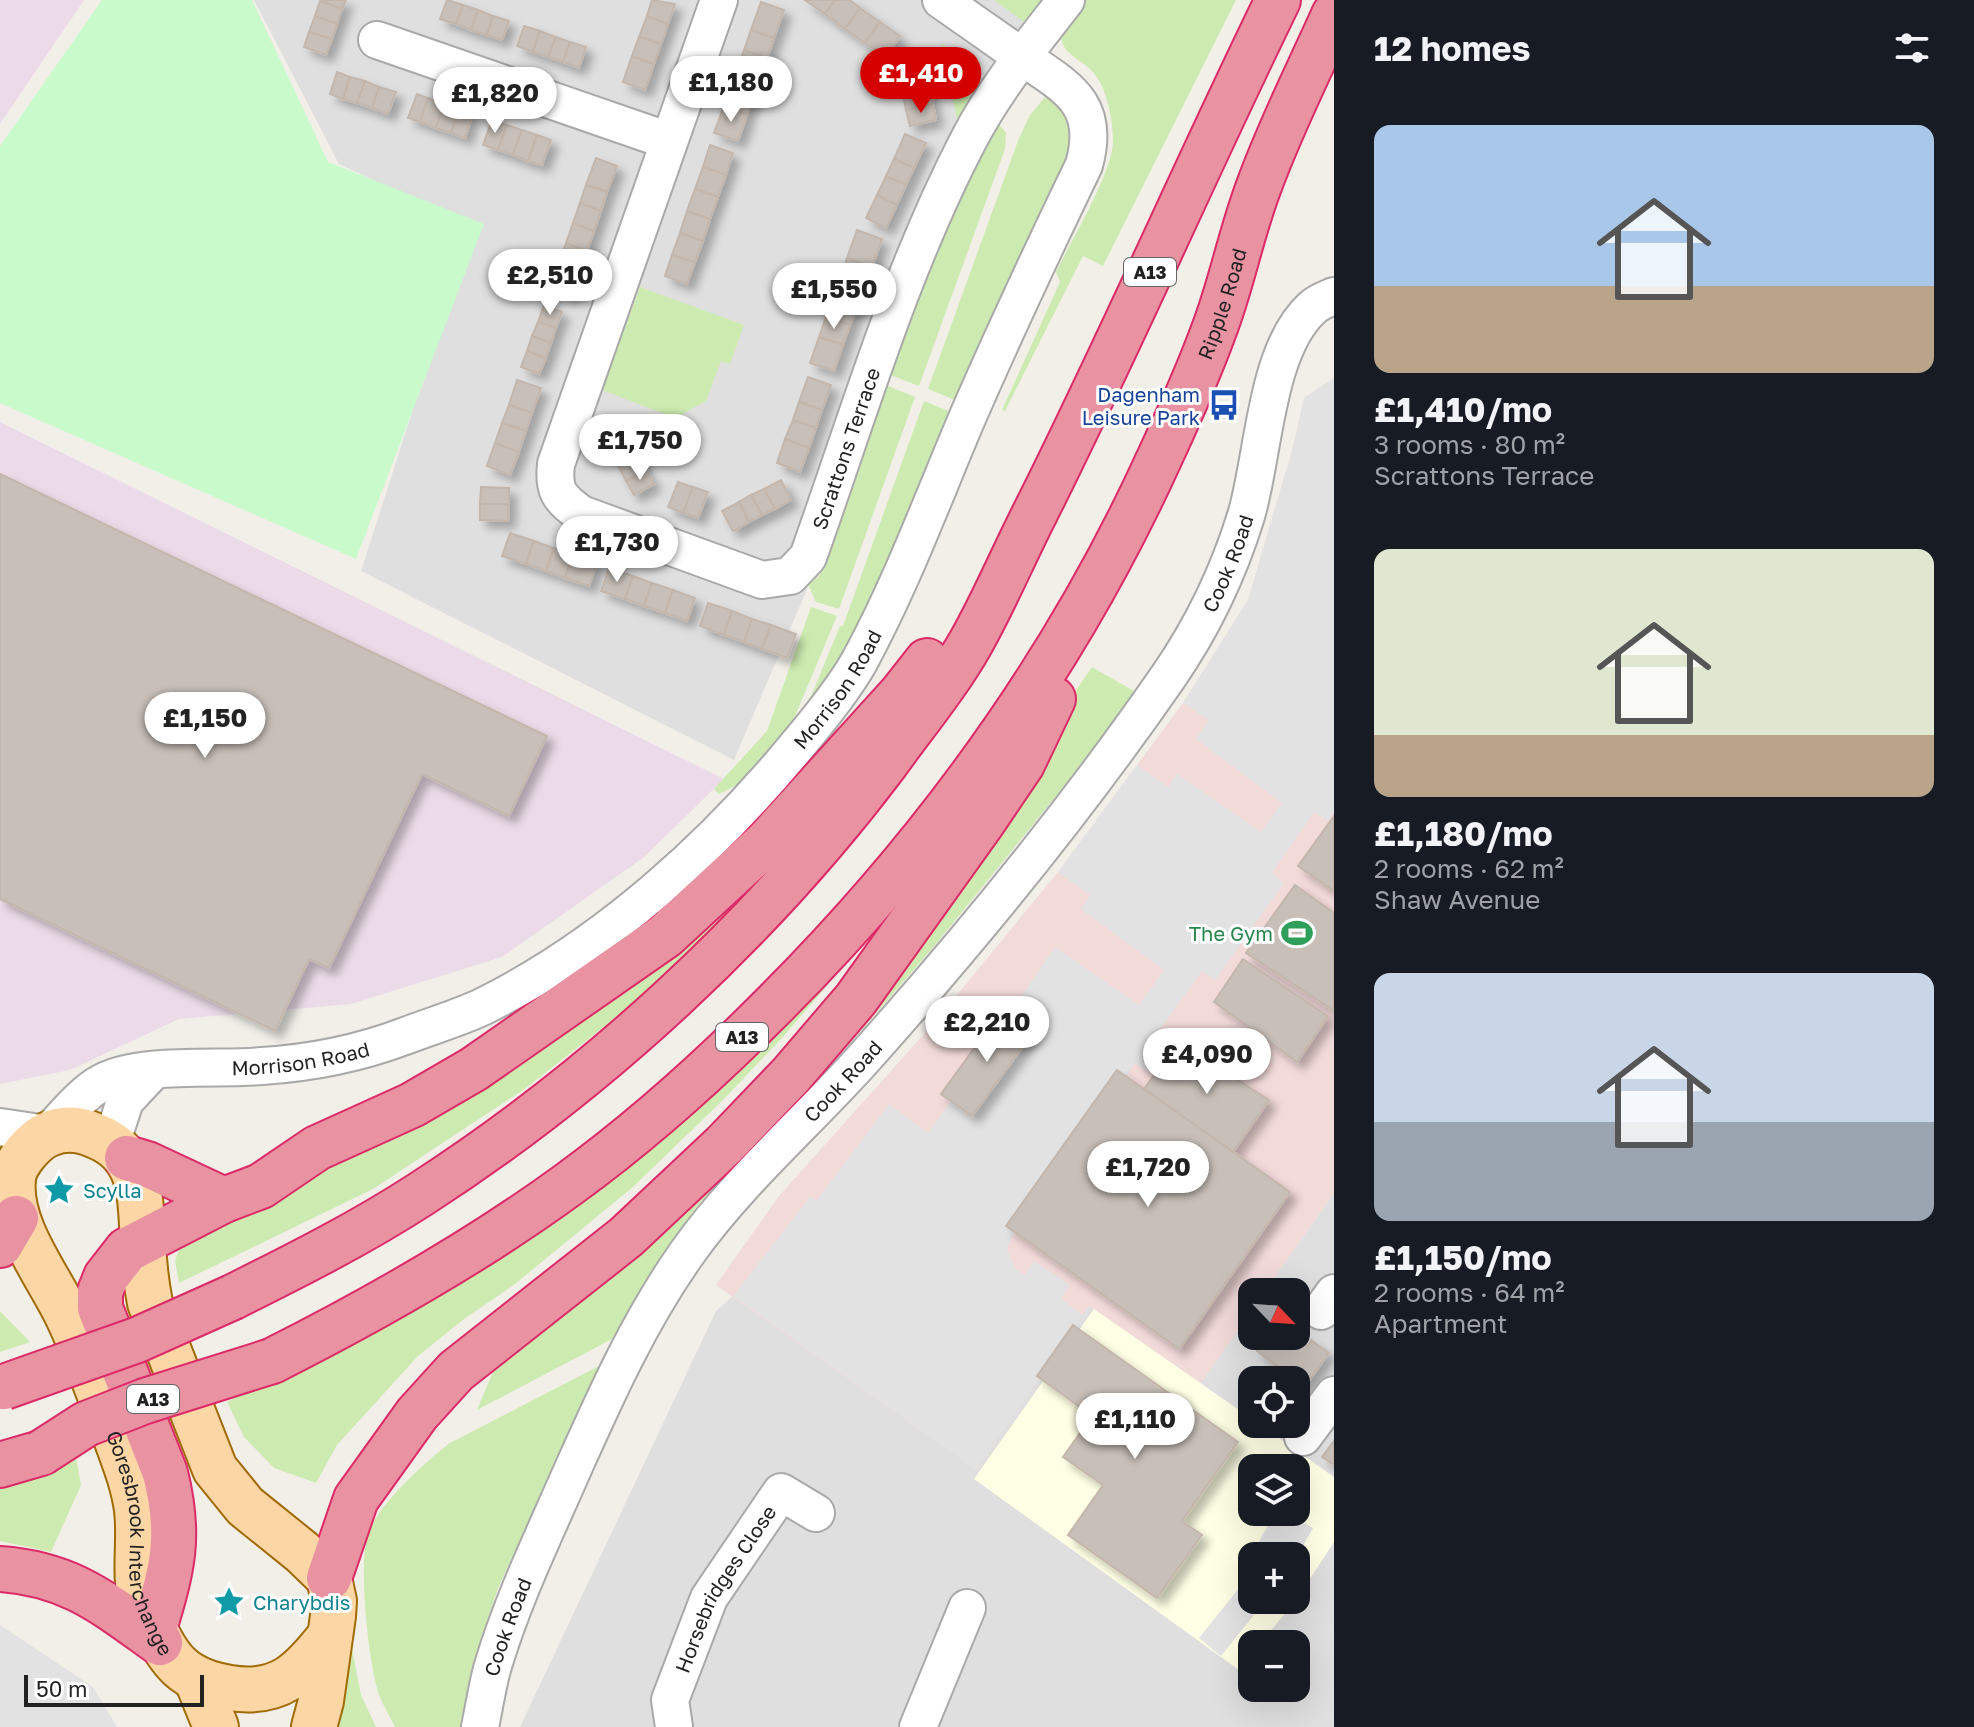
<!DOCTYPE html>
<html lang="en">
<head>
<meta charset="utf-8">
<style>
  body { margin:0; font-family:"Golos Text",sans-serif; background:#20242c; color:#f1f3f6; height:100vh; display:flex; flex-direction:column; font-size:30px; white-space:nowrap }
  * { box-sizing:border-box; margin:0 }
  p { font-size:26px; color:#9ea1a6 }
  .icon { flex:none; width:44px; height:44px; fill:none; stroke:currentColor; stroke-width:2; stroke-linecap:round; stroke-linejoin:round }
  .map { position:relative; flex:1; overflow:hidden }
  .side { display:flex; flex-direction:column; background:#171b24; width:640px }
  .side>* { flex:none }
  .needle { width:52px; rotate:115deg }
  .buttons { position:absolute; left:1238px; top:1278px; display:grid; gap:16px }
  .buttons a { display:grid; place-items:center; width:72px; height:72px; border-radius:16px; background:#171b24; box-shadow:0 8px 32px #0002; font-size:40px }
  .scale { position:absolute; left:24px; bottom:20px; width:180px; box-sizing:border-box; padding-left:8px; border:4px solid #222; border-top:0; font-size:22px; line-height:28px; white-space:nowrap; color:#222; -webkit-text-stroke:6px #fff; paint-order:stroke }
  .price { position:absolute; translate:-50% -68px; padding:0 18px; border-radius:28px; background:#fff; color:#222; font-size:26px; line-height:52px; filter:drop-shadow(0 2px 4px #0008) }
  .price::after { content:''; position:absolute; left:50%; top:48px; width:24px; height:18px; margin-left:-12px; background:inherit; clip-path:polygon(0 0,100% 0,50% 100%) }
  .price.selected { background:#d40000; color:#fff }
  ul { padding:0; list-style:none }
  li { display:grid; align-content:center; gap:16px; height:424px; padding:0 40px }
  li span { display:grid; place-items:center; height:248px; border-radius:16px; color:#555 }
  li>.icon { margin-inline-start:auto }
  span .icon { width:144px; height:144px; fill:#fffc; stroke-width:1 }
  li b { font-size:34px }
  h2 { display:flex; justify-content:space-between; align-items:center; height:96px; padding:0 40px; font-size:34px }
  main { display:flex; flex:1; min-height:0 }
  .map>svg:first-child { display:block }
</style>
</head>
<body>
<main>
<div class="map">
<svg width="1334" height="1727" viewBox="0 0 1334 1727">
  <defs>
    <filter id="shadow"><feDropShadow dx="7" dy="7" stdDeviation="4" flood-color="#0004"/></filter>
  </defs>
  <rect width="100%" height="100%" fill="#f2efe9"/>
  <g fill="#e0dfdf" fill-rule="evenodd">
    <path d="M254 0H1080L949 184 805 594 734 760 361 571 472 226 339 164Z"/>
    <path d="M1334 1193V1727H520L716 1311 733 1296 976 1469 1089 1305 1200 1383 1252 1310V1336H1296V1292H1264ZM1252 1380H1296V1424H1252ZM1252 1468H1296V1512H1252ZM1252 1556H1296V1600H1252ZM1252 1644H1296V1688H1252Z"/>
  </g>
  <path fill="#f2dad9" d="M1334 378V1193L1264 1292H1252V1310L1201 1383 1089 1306 976 1470 716 1285 779 1196 933 1024 1058 872 1183 703 1248 600 1292 451 1304 398Z"/>
  <g fill="#ebdbe8">
    <path d="M0 0H84L0 124Z"/>
    <path d="M0 422 724 779 643 858 502 957 351 1004 179 1019 70 1070 0 1084Z"/>
  </g>
  <path fill="#ffffe5" fill-rule="evenodd" d="M1094 1309 1252 1419V1424H1259L1334 1477V1542L1296 1600V1556H1252V1600H1296L1260 1644H1252V1654L1239 1670 974 1479ZM1252 1468H1296V1512H1252Z"/>
  <g fill="#cdebb0">
    <path d="M994 0H1042L1024 22Z"/>
    <path d="M1086 0H1236L1103 266 1083 256 1005 411 1002 410 1060 282 1056 272C1071 241 1112 173 1113 142 1113 120 1107 87 1092 71 1084 62 1064 54 1062 41 1059 27 1077 11 1086 0Z"/>
    <path d="M941 43 973 66 979 88 975 96 943 53Z"/>
    <path d="M946 65 972 100 958 124Z"/>
    <path d="M1045 97C1073 114 1070 127 1074 157L960 402 928 389 1019 138 1030 115Z"/>
    <path d="M994 118 1006 133 1005 149 919 386 883 372Z"/>
    <path d="M640 287 744 325 730 364 721 361 706 401 675 418 602 390Z"/>
    <path d="M888 386 915 397 839 609 816 602 808 584 819 576 828 558Z"/>
    <path d="M924 401 954 413 871 610 800 723 840 626H843Z"/>
    <path d="M811 607 837 616 793 721 737 785 719 794 714 789 767 731Z"/>
    <path d="M1092 667 1139 694 935 945 852 1041 698 1205 662 1254 612 1339 477 1410 505 1343 907 935Z"/>
    <path d="M831 805 666 978 526 1088 373 1189 179 1283 175 1261 182 1241Z"/>
    <path d="M910 879 844 966 782 1038 722 1101 633 1187 515 1284 464 1319 418 1356 337 1445 316 1483 274 1468 244 1437 227 1402 378 1324Z"/>
    <path d="M0 1311 30 1342 0 1352Z"/>
    <path d="M601 1365 498 1588 473 1663 460 1727H395C389 1714 380 1701 377 1688 368 1654 358 1566 368 1534 376 1507 427 1460 450 1443Z"/>
    <path d="M76 1458 81 1485 51 1552 0 1541V1483Z"/>
    <path d="M348 1628 361 1695 376 1727H313Z"/>
  </g>
  <path fill="#c8facc" d="M102 0H252L328 162 484 224 356 559 0 403V146Z"/>
  <g fill="#e2e2e2">
    <path d="M1334 378V812L1328 821 1314 812 1272 873 1284 883 1215 980 1202 971 1148 1046 1160 1055 1148 1072 1135 1063 1012 1237 1007 1250 1016 1270 1025 1275 1034 1261 1070 1285 1061 1299 1083 1315 976 1470 733 1296 810 1197 817 1200 889 1104 928 1133 951 1101 972 1116 1031 1034 1008 1016 1055 947 1139 1005 1164 970 1081 909 1090 895 1058 872 1137 765 1168 787 1177 774 1261 832 1282 803 1196 739 1209 720 1183 703 1248 600 1292 451 1304 398Z"/>
    <path d="M1276 1512H1285L1313 1528 1296 1558 1257 1556 1252 1553Z"/>
    <path d="M1248 1577 1252 1580V1600H1266L1221 1656 1199 1638Z"/>
    <path d="M0 1625 93 1687 117 1727H0Z"/>
  </g>
  <g fill="#c7bfb8" stroke="#c4b6ab" stroke-width="2" filter="url(#shadow)">
    <path d="M320 0H346L342 9Z"/>
    <path d="M447 0 463 5 456 24 440 19Z"/>
    <path d="M652 0 675 4 668 24 647 16Z"/>
    <path d="M805 0H835L825 14Z"/>
    <path d="M835 0H850L860 8 845 29 825 14Z"/>
    <path d="M320 1 342 9 337 24 315 16Z"/>
    <path d="M761 2 784 10 774 38 751 30Z"/>
    <path d="M463 5 478 10 471 30 456 24Z"/>
    <path d="M860 8 880 22 865 43 845 29Z"/>
    <path d="M478 10 493 16 487 35 471 30Z"/>
    <path d="M315 16 337 24 332 39 309 32Z"/>
    <path d="M493 16 509 21 502 40 487 35Z"/>
    <path d="M647 16 668 24 661 44 639 37Z"/>
    <path d="M880 22 900 36 886 57 865 43Z"/>
    <path d="M524 26 540 31 533 52 517 46Z"/>
    <path d="M751 30 774 38 767 58 744 50Z"/>
    <path d="M540 31 556 37 548 57 533 52Z"/>
    <path d="M309 32 332 39 326 55 304 47Z"/>
    <path d="M556 37 570 42 563 62 548 57Z"/>
    <path d="M639 37 661 44 654 64 632 56Z"/>
    <path d="M570 42 586 47 579 68 563 62Z"/>
    <path d="M744 50 767 58 760 78 737 70Z"/>
    <path d="M632 56 654 64 645 90 623 82Z"/>
    <path d="M921 56 925 72 899 78 896 62Z"/>
    <path d="M737 70 760 78 753 97 730 89Z"/>
    <path d="M337 72 350 77 343 99 330 94Z"/>
    <path d="M925 72 929 88 903 94 899 78Z"/>
    <path d="M350 77 365 81 357 103 343 99Z"/>
    <path d="M365 81 379 87 372 108 357 103Z"/>
    <path d="M379 87 396 92 388 114 372 108Z"/>
    <path d="M929 88 933 104 906 110 903 94Z"/>
    <path d="M730 89 753 97 747 115 724 106Z"/>
    <path d="M417 94 428 98 420 122 408 118Z"/>
    <path d="M428 98 444 104 436 128 420 122Z"/>
    <path d="M444 104 459 109 451 133 436 128Z"/>
    <path d="M933 104 936 120 910 126 906 110Z"/>
    <path d="M724 106 747 115 738 141 714 133Z"/>
    <path d="M459 109 473 114 465 138 451 133Z"/>
    <path d="M492 120 507 125 498 150 483 145Z"/>
    <path d="M507 125 522 130 513 155 498 150Z"/>
    <path d="M522 130 537 135 528 161 513 155Z"/>
    <path d="M905 134 926 143 914 168 894 159Z"/>
    <path d="M537 135 551 140 542 165 528 161Z"/>
    <path d="M710 145 733 153 726 175 703 167Z"/>
    <path d="M596 158 617 166 607 192 586 185Z"/>
    <path d="M894 159 914 168 906 185 886 176Z"/>
    <path d="M703 167 726 175 718 197 695 189Z"/>
    <path d="M886 176 906 185 897 205 877 195Z"/>
    <path d="M586 185 607 192 601 211 580 203Z"/>
    <path d="M695 189 718 197 710 219 687 211Z"/>
    <path d="M877 195 897 205 886 228 866 218Z"/>
    <path d="M580 203 601 211 594 231 573 223Z"/>
    <path d="M687 211 710 219 703 241 680 233Z"/>
    <path d="M573 223 594 231 587 251 566 243Z"/>
    <path d="M857 230 882 239 872 267 847 258Z"/>
    <path d="M680 233 703 241 695 262 672 255Z"/>
    <path d="M566 243 587 251 581 269 560 262Z"/>
    <path d="M672 255 695 262 687 284 665 276Z"/>
    <path d="M847 258 872 267 865 286 841 278Z"/>
    <path d="M560 262 581 269 571 296 550 288Z"/>
    <path d="M841 278 865 286 858 305 834 296Z"/>
    <path d="M834 296 858 305 850 325 826 317Z"/>
    <path d="M544 305 562 312 556 328 538 322Z"/>
    <path d="M826 317 850 325 843 345 819 337Z"/>
    <path d="M538 322 556 328 551 343 532 336Z"/>
    <path d="M532 336 551 343 546 358 527 351Z"/>
    <path d="M819 337 843 345 834 371 810 363Z"/>
    <path d="M527 351 546 358 539 374 521 367Z"/>
    <path d="M808 377 831 385 822 410 799 402Z"/>
    <path d="M517 380 541 388 532 413 509 405Z"/>
    <path d="M799 402 822 410 816 428 793 420Z"/>
    <path d="M509 405 532 413 526 431 502 423Z"/>
    <path d="M793 420 816 428 809 448 785 439Z"/>
    <path d="M502 423 526 431 519 452 495 443Z"/>
    <path d="M624 429 632 443 612 453 604 440Z"/>
    <path d="M785 439 809 448 800 472 777 463Z"/>
    <path d="M495 443 519 452 510 475 487 466Z"/>
    <path d="M632 443 639 456 619 467 612 453Z"/>
    <path d="M639 456 646 470 626 481 619 467Z"/>
    <path d="M646 470 654 484 634 495 626 481Z"/>
    <path d="M0 474 547 736 509 816 422 774 329 968 309 959 275 1031 0 899Z"/>
    <path d="M781 480 791 500 775 509 764 489Z"/>
    <path d="M678 482 693 487 683 513 668 507Z"/>
    <path d="M481 487 509 488V504H480Z"/>
    <path d="M693 487 708 492 698 518 683 513Z"/>
    <path d="M764 489 775 509 762 515 751 495Z"/>
    <path d="M751 495 762 515 749 522 739 502Z"/>
    <path d="M739 502 749 522 733 531 722 511Z"/>
    <path d="M480 504H509L508 521 480 520Z"/>
    <path d="M510 533 534 541 526 564 502 556Z"/>
    <path d="M534 541 554 548 546 571 526 564Z"/>
    <path d="M554 548 573 555 565 578 546 571Z"/>
    <path d="M573 555 597 563 589 586 565 578Z"/>
    <path d="M609 568 633 576 625 599 601 591Z"/>
    <path d="M633 576 652 583 644 606 625 599Z"/>
    <path d="M652 583 673 590 665 613 644 606Z"/>
    <path d="M673 590 695 598 687 621 665 613Z"/>
    <path d="M708 603 732 611 724 635 700 626Z"/>
    <path d="M732 611 752 619 744 642 724 635Z"/>
    <path d="M752 619 771 625 762 649 744 642Z"/>
    <path d="M771 625 796 634 787 658 762 649Z"/>
    <path d="M1334 816V891L1298 866Z"/>
    <path d="M1295 885 1334 913V1011L1246 953Z"/>
    <path d="M1243 959 1328 1016 1297 1062 1214 1002Z"/>
    <path d="M1001 1011 1032 1034 972 1116 941 1094Z"/>
    <path d="M1178 1042 1269 1100 1233 1152 1144 1089Z"/>
    <path d="M1117 1070 1290 1192 1179 1349 1006 1226Z"/>
    <path d="M1073 1325 1238 1442 1182 1521 1202 1535 1157 1598 1068 1535 1103 1485 1063 1457 1092 1416 1037 1376Z"/>
    <path d="M1267 1336H1295L1308 1346 1311 1340 1329 1353 1303 1389 1296 1384V1380L1286 1377 1288 1374 1257 1351Z"/>
    <path d="M1334 1441V1465L1322 1457Z"/>
  </g>
  <g fill="none" stroke-linecap="round" stroke-linejoin="round">
    <defs>
      <g id="minor">
        <path id="s1" d="M719 0 556 464C553 491 559 498 581 514L762 580 790 576 808 557C858 417 900 271 969 139 995 89 1032 44 1066 0"/>
        <path d="M377 40 669 141"/>
        <path id="s2" d="M0 1127 47 1134C64 1117 82 1093 103 1082 139 1062 219 1070 262 1066 310 1063 360 1053 405 1036 431 1026 459 1018 484 1006 606 945 714 847 800 742 821 717 843 690 859 662 902 583 933 498 968 416 1005 331 1044 248 1084 165 1102 101 1064 86 1018 54 992 36 967 18 941 0"/>
        <path d="M111 1144 125 1101 153 1071"/>
        <path d="M1321 1311 1334 1293"/>
        <path d="M1303 1437 1334 1395"/>
        <path id="s3" d="M480 1727C484 1708 487 1688 492 1669 512 1601 544 1535 572 1471 606 1395 639 1321 687 1253 738 1181 807 1122 865 1057 973 936 1076 810 1168 677 1202 628 1228 574 1246 516 1264 456 1265 351 1312 308 1318 302 1327 299 1334 296"/>
        <path id="s4" d="M674 1727 670 1700 709 1598 781 1492 816 1513"/>
        <path d="M918 1727 967 1608"/>
      </g>
      <g id="major">
        <path d="M196 1678 216 1727"/>
        <path id="s5" d="M314 1727 321 1701 333 1616 334 1601 329 1578 302 1552 245 1506 215 1469 150 1303C146 1283 144 1264 143 1243 140 1200 144 1155 96 1136 81 1129 65 1127 49 1134 34 1140 14 1163 13 1179 8 1226 48 1275 68 1317 87 1357 101 1400 117 1441 125 1463 134 1486 137 1510 140 1535 136 1559 138 1583 140 1597 146 1610 152 1623 169 1662 185 1681 230 1688 280 1696 302 1672 330 1636"/>
      </g>
      <g id="highway">
        <path d="M127 1158 147 1164 224 1200"/>
        <path d="M0 1245 16 1218"/>
        <path d="M233 1297C297 1265 361 1233 421 1194 596 1081 761 929 886 763 914 724 946 686 970 644 994 602 1013 556 1035 513 1120 344 1195 170 1278 0"/>
        <path id="s6" d="M272 1361C375 1309 476 1252 569 1184 639 1133 703 1076 764 1015 928 853 1062 671 1158 461 1178 418 1198 374 1214 330 1232 283 1241 233 1259 186 1280 128 1309 71 1334 15"/>
        <path d="M0 1465 41 1453"/>
        <path d="M0 1569C71 1574 105 1604 160 1643"/>
        <path d="M329 1578 356 1499 417 1414 456 1371 626 1237 724 1145 791 1075 856 999 982 823 1022 764 1053 699"/>
        <path d="M154 1629C172 1568 181 1537 165 1473L100 1308V1292L106 1277 127 1250 224 1200 261 1186 317 1148 412 1105 474 1069 665 936 767 842 901 694 927 661"/>
      </g>
    </defs>
    <use href="#minor" stroke="#a9a9a9" stroke-width="40"/>
    <use href="#major" stroke="#a06b00" stroke-width="48"/>
    <use href="#highway" stroke="#dc2a67" stroke-width="48"/>
    <use href="#minor" stroke="#fff" stroke-width="36"/>
    <use href="#major" stroke="#fcd6a4" stroke-width="44"/>
    <use href="#highway" stroke="#e892a2" stroke-width="44"/>
    <defs>
      <g id="highway-bridge">
        <path d="M4 1387 137 1340 233 1297"/>
        <path d="M41 1453 86 1424 145 1401 272 1361"/>
      </g>
    </defs>
    <use href="#highway-bridge" stroke="#dc2a67" stroke-width="48" stroke-linecap="butt"/>
    <use href="#highway-bridge" stroke="#e892a2" stroke-width="44"/>
  </g>
  <defs>
    <symbol id="bus-bare" viewBox="-9 -9 18 18"><path d="M-5-6H5V4H4V6H2V4H-2V6H-4V4H-5ZM-3.5-4V0h7V-4ZM-3.5 1.2v1.5H-2V1.2ZM2 1.2v1.5H3.5V1.2Z" fill="#1a4fb4" stroke="#fff" stroke-width="2.5" paint-order="stroke"/></symbol>
    <symbol id="stadium-bare" viewBox="-9 -9 18 18"><path d="M0-5a6.5 5 0 1 0 0 10a6.5 5 0 1 0 0-10ZM-3.5-1.8h7v3.6h-7Z" fill="#2e9e5b" stroke="#fff" stroke-width="2.5" paint-order="stroke"/></symbol>
    <symbol id="sight-bare" viewBox="-9 -9 18 18"><path d="M0-6L1.8-2.2L6-1.7L2.9 1.2L3.7 5.4L0 3.3L-3.7 5.4L-2.9 1.2L-6-1.7L-1.8-2.2Z" fill="#0f9aa8" stroke="#fff" stroke-width="2.5" paint-order="stroke"/></symbol>
  </defs>
  <g fill-rule="evenodd">
    <use href="#bus-bare" x="1202" y="383" width="44" height="44"/>
    <use href="#stadium-bare" x="1275" y="911" width="44" height="44"/>
    <use href="#sight-bare" x="37" y="1168" width="44" height="44"/>
    <use href="#sight-bare" x="207" y="1580" width="44" height="44"/>
  </g>
  <g text-anchor="middle" dominant-baseline="central" stroke-width="6" stroke-linejoin="round" paint-order="stroke">
    <g fill="#fff" stroke="#646464" stroke-width="2">
      <rect x="1124" y="258" width="52" height="28" rx="6"/>
      <rect x="716" y="1023" width="52" height="28" rx="6"/>
      <rect x="127" y="1385" width="52" height="28" rx="6"/>
    </g>
    <g font-size="18" font-weight="bold" fill="#222">
      <text x="1150" y="272">A13</text>
      <text x="742" y="1037">A13</text>
      <text x="153" y="1399">A13</text>
    </g>
    <g font-size="20" fill="#222" stroke="#fff">
      <text stroke="none"><textPath href="#s6" startOffset="1458">Ripple Road</textPath></text>
      <text stroke="none"><textPath href="#s1" startOffset="914">Scrattons Terrace</textPath></text>
      <text stroke="none"><textPath href="#s3" startOffset="1400">Cook Road</textPath></text>
      <text stroke="none"><textPath href="#s2" startOffset="996">Morrison Road</textPath></text>
      <text stroke="none"><textPath href="#s2" startOffset="324">Morrison Road</textPath></text>
      <text stroke="none"><textPath href="#s3" startOffset="752">Cook Road</textPath></text>
      <text stroke="none"><textPath href="#s5" startOffset="1172">Goresbrook Interchange</textPath></text>
      <text stroke="none"><textPath href="#s4" startOffset="152">Horsebridges Close</textPath></text>
      <text stroke="none"><textPath href="#s3" startOffset="104">Cook Road</textPath></text>
    </g>
    <g font-size="20" fill="#164399" stroke="#fff" text-anchor="end">
      <text x="1200" y="394">Dagenham<tspan x="1200" dy="23">Leisure Park</tspan></text>
    </g>
    <g font-size="20" fill="#27864d" stroke="#fff" text-anchor="end">
      <text x="1273" y="933">The Gym</text>
    </g>
    <g font-size="20" fill="#0d838f" stroke="#fff" text-anchor="start">
      <text x="83" y="1190">Scylla</text>
      <text x="253" y="1602">Charybdis</text>
    </g>
  </g>
</svg>
<div class="buttons">
<a><svg class="needle" viewBox="-14 -14 28 28"><path d="M0-13l5 13h-10z" fill="#e53935"/><path d="M0 13l5-13h-10z" fill="#9ea1a6"/></svg></a>
<a><svg class="icon" aria-label="locate" viewBox="0 0 24 24"><circle cx="12" cy="12" r="6"/><path d="M12 2v4M12 18v4M2 12h4M18 12h4"/></svg></a>
<a><svg class="icon" aria-label="layers" viewBox="0 0 24 24"><path d="M12 4l9 5-9 5-9-5zM3 14l9 5 9-5"/></svg></a>
<a>+</a>
<a>−</a>
</div>
<div class="scale">50 m</div>
<b class="price selected" style="left:921px;top:115px">£1,410</b>
<b class="price" style="left:731px;top:124px">£1,180</b>
<b class="price" style="left:495px;top:135px">£1,820</b>
<b class="price" style="left:550px;top:317px">£2,510</b>
<b class="price" style="left:834px;top:331px">£1,550</b>
<b class="price" style="left:640px;top:482px">£1,750</b>
<b class="price" style="left:617px;top:584px">£1,730</b>
<b class="price" style="left:205px;top:760px">£1,150</b>
<b class="price" style="left:987px;top:1064px">£2,210</b>
<b class="price" style="left:1207px;top:1096px">£4,090</b>
<b class="price" style="left:1148px;top:1209px">£1,720</b>
<b class="price" style="left:1135px;top:1461px">£1,110</b>
</div>
<section class="side">
<h2>12 homes<svg class="icon" aria-label="filters" viewBox="0 0 24 24"><path d="M4 7h16M4 17h16"/><circle cx="9" cy="7" r="2"/><circle cx="15" cy="17" r="2"/></svg></h2>
<ul>
<li><span style="background:linear-gradient(#a9c7e8 65%,#b9a48a 0)"><svg class="icon" aria-label="home" viewBox="0 0 24 24"><path d="M3 11l9-7 9 7M6 9v11h12V9"/></svg></span><div><b>£1,410/mo</b><p>3 rooms · 80 m²</p><p>Scrattons Terrace</p></div></li>
<li><span style="background:linear-gradient(#dfe7d0 75%,#b9a48a 0)"><svg class="icon" aria-label="home" viewBox="0 0 24 24"><path d="M3 11l9-7 9 7M6 9v11h12V9"/></svg></span><div><b>£1,180/mo</b><p>2 rooms · 62 m²</p><p>Shaw Avenue</p></div></li>
<li><span style="background:linear-gradient(#c9d6e8 60%,#9aa5b1 0)"><svg class="icon" aria-label="home" viewBox="0 0 24 24"><path d="M3 11l9-7 9 7M6 9v11h12V9"/></svg></span><div><b>£1,150/mo</b><p>2 rooms · 64 m²</p><p>Apartment</p></div></li>
</ul>
</section>
</main>
</body>
</html>
